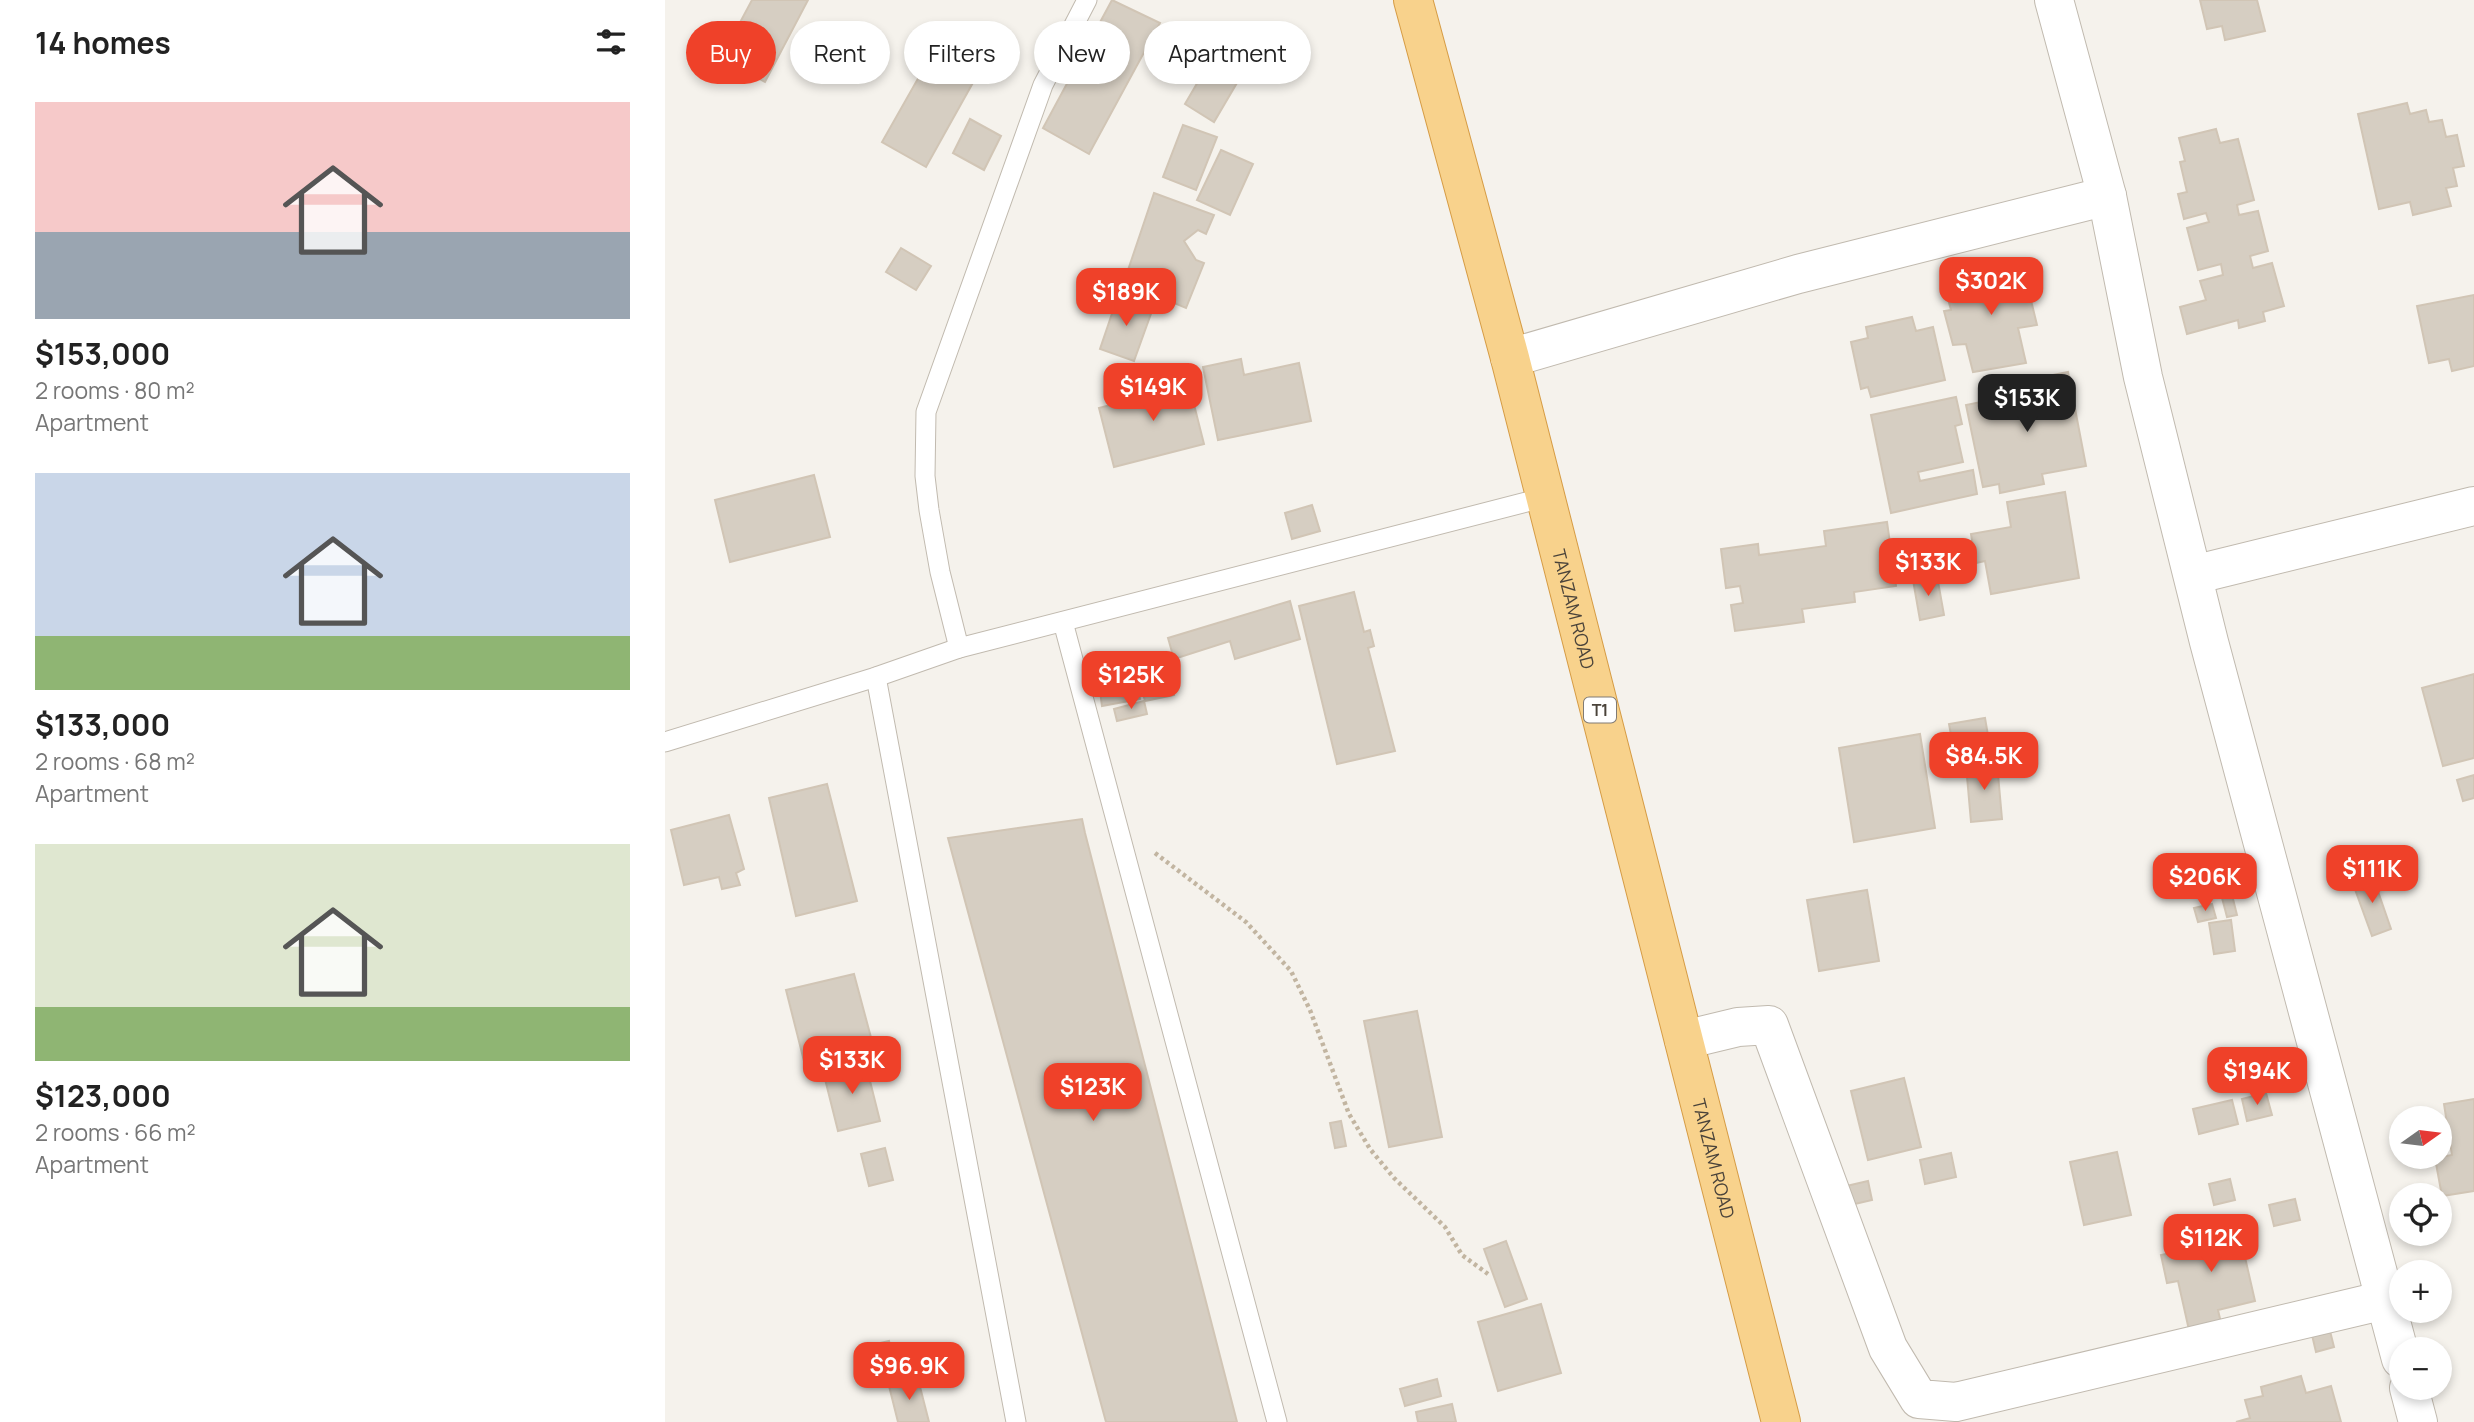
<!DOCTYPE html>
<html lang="en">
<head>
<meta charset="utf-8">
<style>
  body { margin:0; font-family:Manrope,sans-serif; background:#f6f6f6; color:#222; height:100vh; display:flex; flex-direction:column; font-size:26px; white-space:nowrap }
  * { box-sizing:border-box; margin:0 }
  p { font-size:23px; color:#767676 }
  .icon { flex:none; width:38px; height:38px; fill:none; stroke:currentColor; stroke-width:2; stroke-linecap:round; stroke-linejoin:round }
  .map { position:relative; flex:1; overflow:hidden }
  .panel { display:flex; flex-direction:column; background:#fff; width:665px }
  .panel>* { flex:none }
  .hud { position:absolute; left:21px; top:21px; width:665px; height:63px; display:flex; gap:14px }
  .needle { width:46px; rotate:76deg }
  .tools { position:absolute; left:1724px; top:1106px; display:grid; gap:14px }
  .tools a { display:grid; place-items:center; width:63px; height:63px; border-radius:50%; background:#fff; box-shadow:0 4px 10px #0003; font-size:35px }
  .price { position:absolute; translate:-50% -60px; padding:0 16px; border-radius:14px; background:#ef4129; color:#fff; font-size:23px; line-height:46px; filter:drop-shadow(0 2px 4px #0008) }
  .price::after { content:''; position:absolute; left:50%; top:42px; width:21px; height:16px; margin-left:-10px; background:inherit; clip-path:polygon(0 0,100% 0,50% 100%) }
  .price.selected { background:#222; color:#fff }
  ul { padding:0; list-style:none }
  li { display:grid; align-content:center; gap:14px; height:371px; padding:0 35px }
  li span { display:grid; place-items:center; height:217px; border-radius:0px; color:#555 }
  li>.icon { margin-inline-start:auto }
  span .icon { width:126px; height:126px; fill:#fffc; stroke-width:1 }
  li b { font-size:30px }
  h2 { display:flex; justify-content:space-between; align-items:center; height:84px; padding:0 35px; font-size:30px }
  .pill { padding:0 24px; border-radius:32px; background:#fff; box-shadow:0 4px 10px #0003; font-size:24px; line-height:63px }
  .pill.selected { background:#ef4129; color:#fff }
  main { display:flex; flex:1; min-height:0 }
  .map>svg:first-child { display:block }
</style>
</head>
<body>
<main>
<section class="panel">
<h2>14 homes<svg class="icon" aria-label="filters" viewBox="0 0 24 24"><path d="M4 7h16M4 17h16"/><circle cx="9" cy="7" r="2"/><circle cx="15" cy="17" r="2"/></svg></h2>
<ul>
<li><span style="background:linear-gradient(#f6c9c9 60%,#9aa5b1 0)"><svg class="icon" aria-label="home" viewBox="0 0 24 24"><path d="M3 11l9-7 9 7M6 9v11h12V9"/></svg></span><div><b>$153,000</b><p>2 rooms · 80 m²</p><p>Apartment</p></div></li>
<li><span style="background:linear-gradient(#c9d6e8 75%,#8fb573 0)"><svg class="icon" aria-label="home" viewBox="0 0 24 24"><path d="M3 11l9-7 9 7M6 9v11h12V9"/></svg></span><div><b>$133,000</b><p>2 rooms · 68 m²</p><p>Apartment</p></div></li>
<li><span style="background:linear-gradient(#dfe7d0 75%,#8fb573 0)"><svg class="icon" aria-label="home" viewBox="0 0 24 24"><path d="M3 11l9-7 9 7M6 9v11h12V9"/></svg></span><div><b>$123,000</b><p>2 rooms · 66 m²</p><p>Apartment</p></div></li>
</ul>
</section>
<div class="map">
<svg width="1809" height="1422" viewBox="0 0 1809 1422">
  <rect width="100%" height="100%" fill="#f5f2ec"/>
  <g fill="#d6cec2" stroke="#d1c5b5" stroke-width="2">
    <path d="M87 0H143L100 82 56 58Z"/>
    <path d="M447 0 495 23 424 154 378 128Z"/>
    <path d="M1535 0H1592L1600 31 1560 40 1557 26 1542 29Z"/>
    <path d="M272 45 315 70 261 167 217 142Z"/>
    <path d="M547 58 576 76 549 122 520 104Z"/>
    <path d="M1742 103 1745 114 1761 110 1764 122 1777 120 1781 137 1792 135 1799 166 1788 168 1792 186 1781 188 1786 206 1748 215 1745 202 1714 209 1693 114Z"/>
    <path d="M305 119 336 136 319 170 288 153Z"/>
    <path d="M518 125 552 137 531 190 498 177Z"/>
    <path d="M1551 129 1555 143 1573 139 1589 200 1572 205 1574 215 1593 211 1603 251 1585 256 1588 268 1607 263 1619 306 1598 312 1600 321 1574 328 1573 320 1522 334 1515 307 1541 300 1535 281 1558 275 1556 264 1533 270 1522 228 1544 222 1541 213 1519 219 1513 194 1522 192 1515 162 1520 161 1514 138Z"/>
    <path d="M556 150 588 164 565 215 532 200Z"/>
    <path d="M489 193 549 215 541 234 533 230 519 241 531 260 539 263 521 308 459 282Z"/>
    <path d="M236 248 266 266 251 290 221 272Z"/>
    <path d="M1348 263 1353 286 1362 284 1372 325 1353 328 1361 363 1308 372 1301 344 1288 345 1279 311 1286 310 1282 295 1300 291 1297 272Z"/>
    <path d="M1809 295V366L1787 371 1784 359 1764 363 1752 306Z"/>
    <path d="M453 296 488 308 469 361 435 349Z"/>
    <path d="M1247 317 1251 331 1268 327 1280 380 1206 397 1203 387 1196 389 1186 342 1203 338 1201 327Z"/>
    <path d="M576 359 579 375 634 363 646 421 553 440 538 367Z"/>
    <path d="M1403 372 1421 466 1377 474 1379 484 1335 493 1334 484 1318 487 1301 405 1346 396 1343 384Z"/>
    <path d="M521 373 539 444 449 467 434 408 484 395 481 384Z"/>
    <path d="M1291 397 1297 424 1290 426 1298 462 1253 472 1255 481 1308 470 1312 494 1226 513 1206 415Z"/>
    <path d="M149 475 165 537 65 562 50 500Z"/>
    <path d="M1400 492 1414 578 1326 594 1320 561 1311 563 1306 534 1346 527 1342 502Z"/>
    <path d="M647 505 655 531 627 539 620 513Z"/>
    <path d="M1222 522 1231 586 1189 592 1190 602 1137 609 1139 622 1070 631 1066 605 1078 603 1075 586 1061 588 1056 549 1093 544 1094 555 1161 546 1159 531Z"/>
    <path d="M1272 576 1279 615 1255 620 1248 580Z"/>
    <path d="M689 592 699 632 705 630 709 646 703 648 730 751 672 764 634 606Z"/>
    <path d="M625 601 635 639 570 659 565 641 509 659 503 638Z"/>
    <path d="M504 672 509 695 480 701 474 678Z"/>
    <path d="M1809 674V758L1778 766 1757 688Z"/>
    <path d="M472 685 475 699 437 706 435 691Z"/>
    <path d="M479 701 482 714 452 721 449 709Z"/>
    <path d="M1320 718 1327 759 1299 763 1297 752 1292 753 1290 740H1287L1284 724Z"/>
    <path d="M1255 734 1270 828 1189 842 1174 748Z"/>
    <path d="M1332 763 1337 819 1306 822 1301 765Z"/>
    <path d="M1809 775V798L1798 801 1792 780Z"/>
    <path d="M162 784 192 901 131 916 104 798Z"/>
    <path d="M64 815 79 869 71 873 75 885 57 889 54 877 19 885 6 830Z"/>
    <path d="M417 819 420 833 572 1422H441L283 838Z"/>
    <path d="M1707 874 1726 929 1707 936 1687 881Z"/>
    <path d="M1202 890 1214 961 1154 971 1142 900Z"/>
    <path d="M1566 891 1572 915 1562 917 1556 894Z"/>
    <path d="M1547 904 1551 918 1533 922 1529 908Z"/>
    <path d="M1566 920 1570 951 1549 954 1544 923Z"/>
    <path d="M189 974 208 1045 139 1061 121 990Z"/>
    <path d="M752 1011 777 1137 724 1147 699 1021Z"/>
    <path d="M200 1061 215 1121 173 1131 158 1071Z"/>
    <path d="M1239 1078 1256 1147 1203 1160 1186 1091Z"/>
    <path d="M1601 1093 1607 1115 1582 1121 1577 1099Z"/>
    <path d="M1809 1099V1191L1777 1196 1770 1158 1787 1155 1779 1104Z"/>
    <path d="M1567 1100 1573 1124 1534 1134 1528 1109Z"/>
    <path d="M676 1121 681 1146 670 1148 665 1123Z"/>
    <path d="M220 1148 228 1180 204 1186 196 1154Z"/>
    <path d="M1452 1152 1466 1215 1419 1225 1405 1162Z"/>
    <path d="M1286 1153 1291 1177 1260 1184 1255 1160Z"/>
    <path d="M1565 1179 1570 1200 1549 1205 1544 1184Z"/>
    <path d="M1203 1181 1207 1200 1181 1206 1177 1187Z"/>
    <path d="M1630 1199 1635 1220 1609 1226 1604 1205Z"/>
    <path d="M1571 1218 1590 1301 1553 1310 1556 1323 1524 1330 1513 1281 1502 1283 1496 1255 1539 1246 1534 1226Z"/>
    <path d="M841 1241 862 1299 840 1307 819 1249Z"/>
    <path d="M876 1304 896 1373 833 1391 813 1322Z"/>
    <path d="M1665 1331 1669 1347 1651 1352 1647 1335Z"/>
    <path d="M224 1341 231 1367 217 1370 211 1344Z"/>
    <path d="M1636 1376 1641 1393 1666 1386 1676 1422H1571L1585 1418 1580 1400 1598 1396 1596 1387Z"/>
    <path d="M253 1379 264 1422H233L224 1386Z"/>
    <path d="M772 1379 776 1396 740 1406 735 1389Z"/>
    <path d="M787 1404 791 1422H753L751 1412Z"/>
  </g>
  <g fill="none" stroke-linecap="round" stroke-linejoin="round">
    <defs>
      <g id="service">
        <path d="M398 622 612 1422"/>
        <path d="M294 648 275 572 264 510 260 476 261 412 378 85 422 0"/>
        <path d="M211 677 351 1422"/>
        <path d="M0 742 211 677 294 648 881 497"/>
      </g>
      <g id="minor">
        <path d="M1389 0 1442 196 1478 377 1544 642 1736 1359"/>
        <path d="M845 358 1133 274 1442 196"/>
        <path d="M1528 575 1809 506"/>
        <path d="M1019 1040 1073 1027 1104 1025 1223 1348 1254 1399 1291 1402 1720 1300"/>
        <path d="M1744 1388 1753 1422"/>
      </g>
      <g id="trunk">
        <path id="s1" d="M748 0 845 358 1116 1422"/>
      </g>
    </defs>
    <use href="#service" stroke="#c1baaf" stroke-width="21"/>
    <use href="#minor" stroke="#c1baaf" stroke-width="40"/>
    <use href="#trunk" stroke="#d69c45" stroke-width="40"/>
    <path stroke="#c2b5a1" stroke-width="4.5" stroke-dasharray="3.5 3.5" stroke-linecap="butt" d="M490 853 581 922 626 971 645 1010 684 1114 705 1149 729 1178 780 1227 797 1255 823 1274"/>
    <use href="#service" stroke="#fff" stroke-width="19"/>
    <use href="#minor" stroke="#fff" stroke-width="38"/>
    <use href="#trunk" stroke="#f8d28c" stroke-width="38"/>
  </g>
  <g text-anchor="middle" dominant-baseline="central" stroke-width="5" stroke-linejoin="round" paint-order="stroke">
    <rect fill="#fff" stroke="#807b75" stroke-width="2" x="919" y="697.5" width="32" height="25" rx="5"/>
    <g font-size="16" font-weight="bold" fill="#4a433a">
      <text x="935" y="710">T1</text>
    </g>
    <g font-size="18" fill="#4a433a" stroke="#fff">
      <text stroke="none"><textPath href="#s1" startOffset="630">TANZAM ROAD</textPath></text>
      <text stroke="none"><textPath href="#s1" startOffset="1197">TANZAM ROAD</textPath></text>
    </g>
  </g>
</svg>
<div class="tools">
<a><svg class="needle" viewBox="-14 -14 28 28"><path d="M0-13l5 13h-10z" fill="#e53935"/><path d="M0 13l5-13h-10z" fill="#767676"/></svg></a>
<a><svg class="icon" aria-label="locate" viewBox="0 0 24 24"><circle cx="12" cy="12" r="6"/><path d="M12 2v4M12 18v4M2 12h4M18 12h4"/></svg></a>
<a>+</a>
<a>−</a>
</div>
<b class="price" style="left:1326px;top:317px">$302K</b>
<b class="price" style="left:461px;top:328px">$189K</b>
<b class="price" style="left:488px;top:423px">$149K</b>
<b class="price selected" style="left:1362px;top:434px">$153K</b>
<b class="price" style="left:1263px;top:598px">$133K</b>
<b class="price" style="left:466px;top:711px">$125K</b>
<b class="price" style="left:1319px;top:792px">$84.5K</b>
<b class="price" style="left:1707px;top:905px">$111K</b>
<b class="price" style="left:1540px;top:913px">$206K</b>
<b class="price" style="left:187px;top:1096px">$133K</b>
<b class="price" style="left:1592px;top:1107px">$194K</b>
<b class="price" style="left:428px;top:1123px">$123K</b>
<b class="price" style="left:1546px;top:1274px">$112K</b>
<b class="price" style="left:244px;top:1402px">$96.9K</b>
<div class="hud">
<a class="pill selected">Buy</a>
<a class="pill">Rent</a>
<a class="pill">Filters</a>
<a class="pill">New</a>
<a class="pill">Apartment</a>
</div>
</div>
</main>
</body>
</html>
